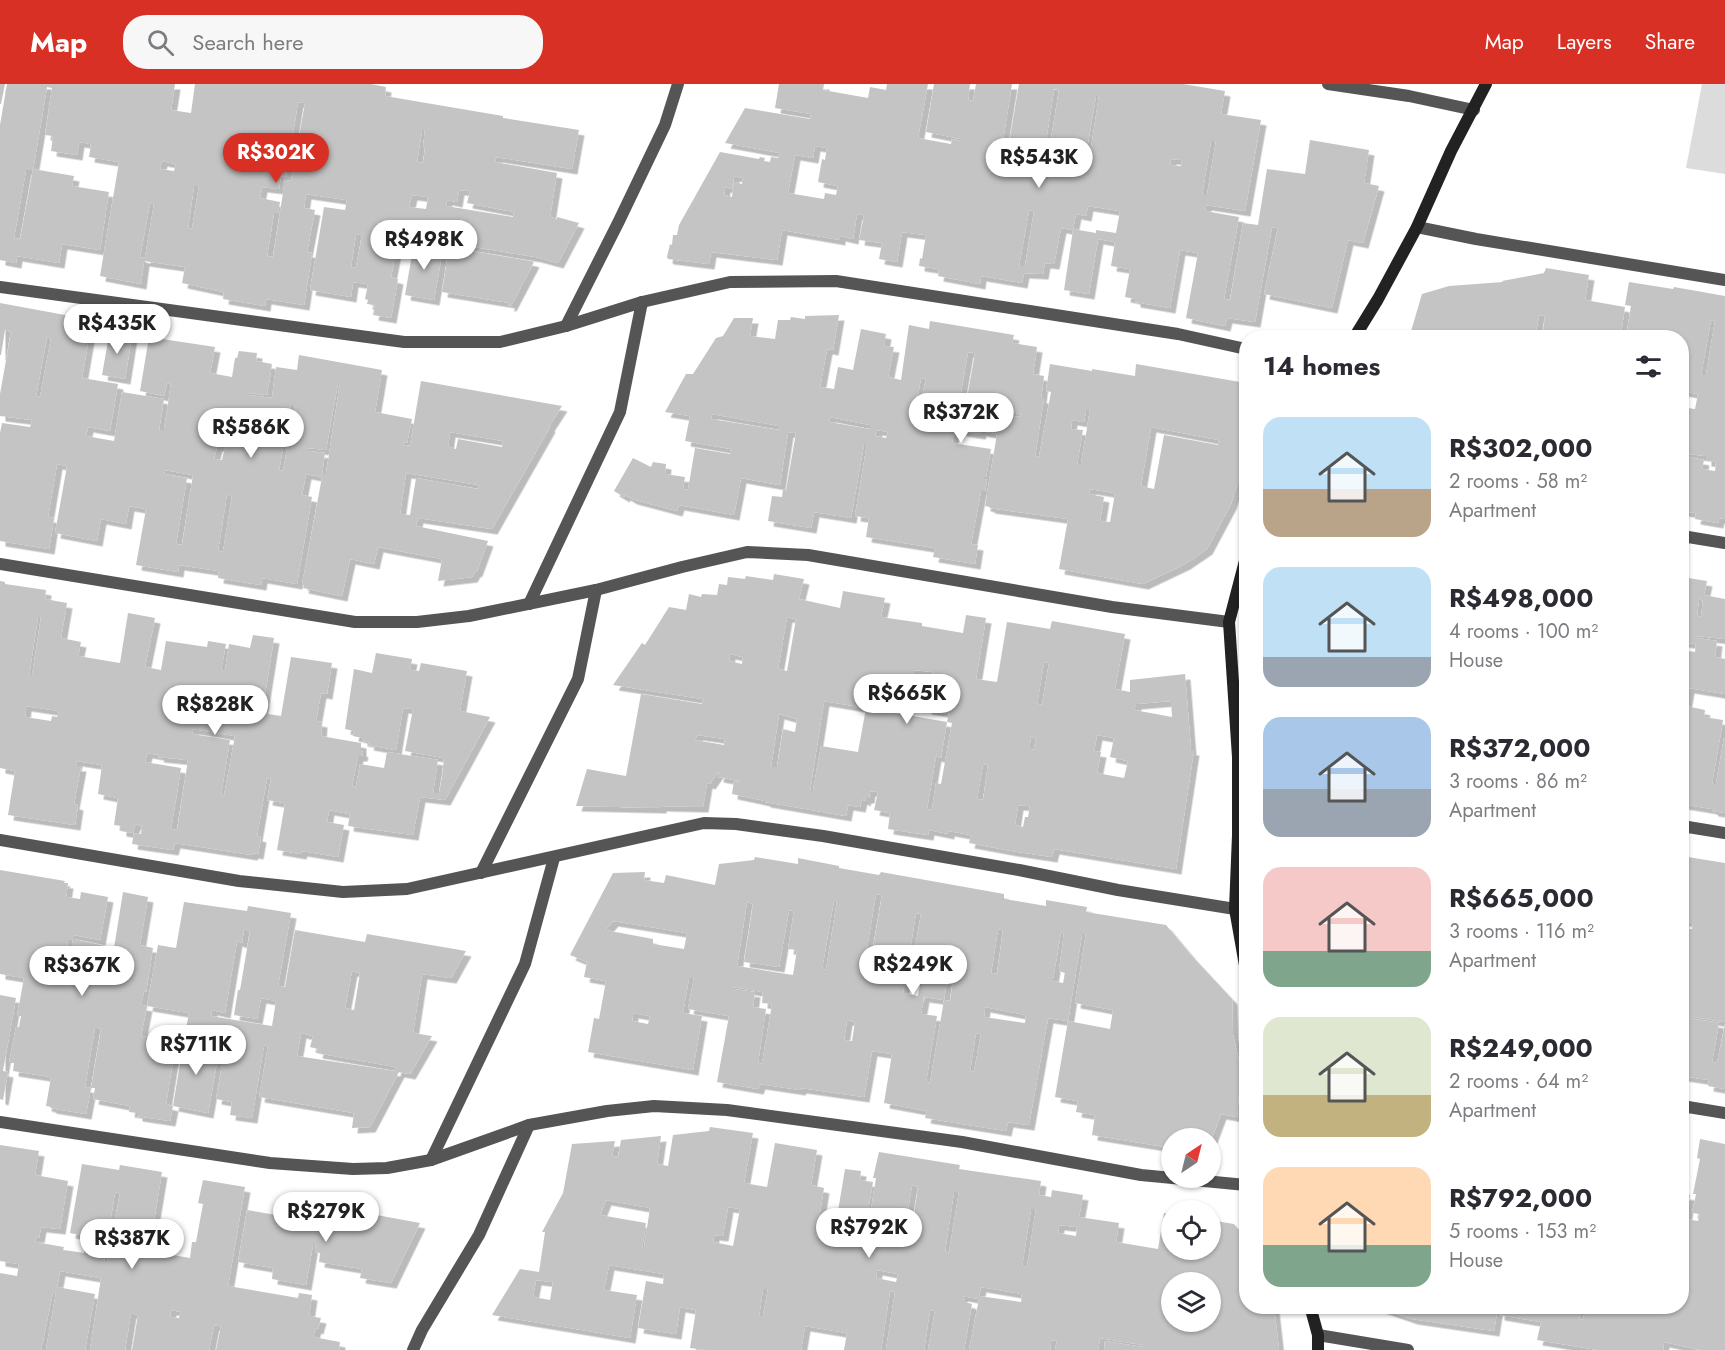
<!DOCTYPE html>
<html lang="en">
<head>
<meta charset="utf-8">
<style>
  body { margin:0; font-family:Jost,sans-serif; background:#f7f7f7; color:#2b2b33; height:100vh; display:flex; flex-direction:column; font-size:22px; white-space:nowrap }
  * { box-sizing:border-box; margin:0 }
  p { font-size:20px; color:#7c7c81 }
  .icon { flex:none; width:33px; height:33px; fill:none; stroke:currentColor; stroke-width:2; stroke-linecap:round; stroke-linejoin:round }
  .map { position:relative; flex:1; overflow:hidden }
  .sheet { position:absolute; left:1239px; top:246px; width:450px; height:984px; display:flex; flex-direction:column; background:#fff; border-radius:24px; box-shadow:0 2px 4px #0004 }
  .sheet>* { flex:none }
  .needle { width:39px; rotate:35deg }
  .tools { position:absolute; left:1161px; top:1044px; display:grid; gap:12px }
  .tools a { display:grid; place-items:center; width:60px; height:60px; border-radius:50%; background:#fff; box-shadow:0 2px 4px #0004; font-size:30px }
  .price { position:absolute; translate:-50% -51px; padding:0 14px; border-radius:21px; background:#fff; color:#222; font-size:20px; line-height:39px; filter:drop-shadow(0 2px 3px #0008) }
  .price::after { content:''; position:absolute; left:50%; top:36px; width:18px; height:14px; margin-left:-9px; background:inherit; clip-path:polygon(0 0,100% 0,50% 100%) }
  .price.active { background:#d93025; color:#fff }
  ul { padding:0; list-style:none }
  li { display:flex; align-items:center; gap:18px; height:150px; padding:0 24px }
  li span { display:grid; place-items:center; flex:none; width:168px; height:120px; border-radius:18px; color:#555 }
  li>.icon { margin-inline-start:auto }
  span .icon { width:72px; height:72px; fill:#fffc; stroke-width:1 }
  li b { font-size:26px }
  h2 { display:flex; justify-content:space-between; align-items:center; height:72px; padding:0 24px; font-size:26px }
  header { display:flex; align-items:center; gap:36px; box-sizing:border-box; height:84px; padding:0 30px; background:#d93025; color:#fff }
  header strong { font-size:28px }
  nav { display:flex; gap:33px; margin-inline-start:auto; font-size:21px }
  .search { width:420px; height:54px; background:#f7f7f7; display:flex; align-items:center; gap:15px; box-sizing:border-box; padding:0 21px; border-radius:24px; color:#7c7c81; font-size:22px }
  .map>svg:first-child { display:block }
</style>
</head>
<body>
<header>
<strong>Map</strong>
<div class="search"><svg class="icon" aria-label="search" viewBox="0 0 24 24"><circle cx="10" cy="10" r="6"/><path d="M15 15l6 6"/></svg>Search here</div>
<nav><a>Map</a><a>Layers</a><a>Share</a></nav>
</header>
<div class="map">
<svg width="1725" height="1266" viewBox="0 0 1725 1266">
  <defs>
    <filter id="shadow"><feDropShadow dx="5.5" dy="5.5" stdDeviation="0" flood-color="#0004"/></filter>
  </defs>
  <rect width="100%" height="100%" fill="#fff"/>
  <path fill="#dcdcdc" d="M1702 0H1725V90L1686 84Z"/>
  <g fill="#c4c4c4" fill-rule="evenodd" filter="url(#shadow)">
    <path d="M0 0H5L1 20H0Z"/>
    <path d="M7 0H175L171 26 191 29 195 0H371L386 3 385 12 503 32V34L579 46 572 85 496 73 495 78 557 89 550 133 557 135V133L579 139 558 179 536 173 399 151 391 193 398 195 391 234 373 231 375 221 367 220 368 216 365 215 368 200 353 198 351 213 310 206 324 123 345 126 347 116 306 110 304 124 315 126 307 168 312 169 304 221 266 215 265 222 223 215 224 208 182 199 185 183 144 177 141 200 100 192 119 78 89 73 91 60 79 58 77 71 51 67 53 52 45 51 52 4 47 3 33 86H26L14 154 20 155 33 85 74 92 72 102 109 108 100 166 62 160 59 179 17 172 16 179 0 176V41ZM298 18 305 19 291 97 285 96 273 173 267 172 274 129H278L280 118 260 114 262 103 279 105 281 92 286 93ZM422 46H425L423 64H425L423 79 417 78ZM250 50 256 51 254 63H249ZM162 77 176 80 174 87 160 85ZM194 102H199L192 145 188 144ZM459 106 470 107 467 119 514 128 513 133 446 122 447 116 457 118ZM412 111 428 113 426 125 409 123ZM150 119 154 120 145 174 140 173ZM356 150 362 151 356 184 351 183Z"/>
    <path d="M779 0H824L823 6 868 14 870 3 886 6 887 0H928L918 54 951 60 952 55 961 57V55L926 48 934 0H970L968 16 973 17 976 0H1012L998 87 1040 94 1043 73 1048 74 1059 6 1054 5 1045 64 1009 59 1019 0H1183L1225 7 1221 30 1261 36 1245 127 1206 121 1205 127 1239 133 1224 215 1230 216 1243 139 1258 141 1267 85 1305 90 1310 56 1369 66 1364 99 1379 102 1363 159 1348 156 1332 224 1264 210 1278 144 1272 143 1255 238 1227 234 1225 242 1186 234 1198 169 1180 166 1170 224 1135 218V215L1125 213 1130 185 1111 182 1115 158 1098 155 1089 210 1064 206 1073 146 1061 144 1054 180 1045 179 1043 190 1024 189 1022 199 981 192 980 200 938 192 939 185 919 182 920 174 922 175 926 151 902 148 897 178 879 175 882 159 859 156 864 131 857 130 853 155 840 152V156L782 146 777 176 711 168 709 180 668 175 667 173 670 160 672 161 673 151H677L679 141 720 68 759 75 760 73 765 74 764 77 770 78 771 73 778 74 780 69 725 59 745 24 810 35 811 30 775 24ZM1096 12H1099L1090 71 1086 70ZM1211 57H1216L1207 111H1202ZM815 62 827 64 825 76 822 75 818 98 838 102 836 111 825 109 824 115 788 109 795 71 813 74ZM1171 75 1182 76 1181 82 1170 81ZM734 92 743 94 742 100 734 98 732 113 724 111 725 103 732 105ZM1088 122 1120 127 1116 149 1096 146V149L1073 145 1076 130 1086 132ZM1029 126 1034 127 1025 182H1019Z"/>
    <path d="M414 159 443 164 434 216 405 211Z"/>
    <path d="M449 163 531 177 534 178 511 222 508 221 510 219 442 208Z"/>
    <path d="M1546 184 1589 191 1585 216 1625 223 1621 249 1616 248 1615 254H1542L1545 232 1539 231 1535 254H1409L1422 210 1449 202 1503 198 1502 197 1544 189Z"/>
    <path d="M1629 198 1673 205 1674 203 1725 212V435L1719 434 1718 439 1695 435 1696 429 1682 427V323L1695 325 1698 310 1682 307V254H1626L1631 222 1625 221ZM1711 236 1715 237 1706 291H1701ZM1688 370 1706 372V377L1716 378 1715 387 1702 385 1704 376 1687 373Z"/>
    <path d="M0 219 92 236 82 294 118 300 110 347 88 343 86 352 114 357 122 308 164 315 159 346H164L171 300 167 299 164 312 140 307 149 253 215 263 210 289 232 293 235 274H237L239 267 257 269 256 277 272 280 267 311 250 309V311L272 314 276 283 297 286 299 271 382 286 375 328 412 335 407 359 404 358 403 361 410 362 421 297 562 322 549 342 550 343 492 445 418 434 416 442 488 457 477 487 475 488 472 493 438 497 442 475 378 463 374 480 350 475 342 512 303 504 304 501H302L322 393 306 390 302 411 312 413 297 500 262 494 261 501 218 494 219 487 179 481 178 488 136 481 146 425 129 422 126 440 101 435 97 457 55 449 67 382 57 380 48 433 54 434 49 465 0 457V349L2 339 30 343 32 336 0 332V310L11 248 5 246 1 271H0ZM47 253 51 255 40 313 36 312ZM338 299H340L326 390H322L325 369 308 367V364L326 366ZM291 321H295L283 387 279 386ZM450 348 503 357 502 363 458 355 456 365 448 363ZM217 362 225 363 222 376 214 375ZM165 386 193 391 182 461 176 460 187 394 164 390ZM406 389 479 401 478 405 416 394 410 431 400 430ZM227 410 232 412 223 468 218 467Z"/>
    <path d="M839 231 833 266 827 265 820 303 834 305 838 283 853 286 861 245 886 250 884 262 894 263 888 293 901 296 909 241 929 245 930 237 1014 251 1012 259 1037 263 1033 290 1044 292 1041 314H1044L1035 372 1039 373 1051 308 1046 307 1050 280 1092 287V285L1135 292 1136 280 1246 299V371L1231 420 1207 465 1185 480 1143 500 1059 485 1068 435 989 424 990 423 985 422 997 350 981 347 980 350 961 347 975 269 968 268 952 359 991 365 986 393H984V395L987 396 985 407H981L971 460 978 461 975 480 933 473 935 464 866 453 869 434 855 432 867 360H864L851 434 814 428 811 444 768 437 772 412 782 413 783 405 786 406 796 349 788 348 780 401 741 394 734 431 679 421 677 427 632 415 625 411 624 413 614 407 633 374 651 383 653 378 666 380 665 390 685 393 683 405 688 406 695 364 730 370 731 365 685 357 690 332 665 328 686 290H693L716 254 723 252 734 234H753L750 252 775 255 778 236H790L791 233 805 235V232ZM921 294 926 295 920 322H916ZM1001 326 1021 330 1020 333 1000 330ZM1086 326H1090L1081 380H1077L1083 346 1071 345 1072 336 1084 338ZM712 330 780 342 779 346 711 335ZM830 333 870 341V345L829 338ZM1151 343 1219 356 1218 361 1164 351 1154 405 1141 402ZM877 346 888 348 886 354 875 352ZM1090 405 1115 409 1110 438 1100 437 1104 413 1089 410Z"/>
    <path d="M112 247 132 251 125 295 102 291 108 257 110 258Z"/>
    <path d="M774 490 804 495 799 515 840 524 843 507 885 514 881 533 922 539V542L963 549 966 531 986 534 976 595 997 598 1007 538 1050 545 1052 537 1125 550 1115 605 1130 608V596L1185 590 1191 666H1194L1176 785 1054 765 1052 773 1012 767 969 759 971 751 949 747V750L929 746 928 751 888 745 890 729 874 726 878 708 870 707 869 714H866L865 717 862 715 860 723 848 721 846 732 765 718V717L732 710 734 697 740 698V697L718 693 719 687 710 700 707 699 703 723 661 722V724L576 722 587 685 626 692 641 610 702 620 703 615 613 601 642 559 645 561 669 523 686 526 689 510 701 513 702 510 717 511 719 500 727 501 728 493 745 495 746 492 773 496ZM787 533 796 535 787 587 778 585ZM730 570 743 573 742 580 729 577ZM1044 578 1049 579 1042 621 1037 620ZM914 586 933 588 926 625 949 629 947 638 952 639 941 700 936 699 932 726 927 725 936 672 941 674 947 638 866 624 858 668 821 662 813 707H810L824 617 866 624 869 600 911 607ZM1171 617 1172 633 1134 626 1136 620ZM779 630 797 635 795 648 783 645 777 683H771ZM697 651 725 655 724 661 695 656ZM1097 651 1114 654 1110 673 1128 677 1124 694 1097 689 1101 668 1094 667ZM1031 653 1036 654 1034 666 1029 665ZM983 680 988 681 983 716 977 715ZM1018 721 1030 722 1028 733H1025L1023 743 1015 741Z"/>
    <path d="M1682 493 1707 497 1704 511 1725 515V555L1698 552 1697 554 1717 557 1715 573 1725 575V610L1689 604 1686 622 1705 626 1704 633 1723 636 1712 700H1716L1724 654H1725V729L1713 727 1712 725 1682 720V566L1695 568 1696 560 1682 558ZM1699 515 1703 517 1701 533 1697 532Z"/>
    <path d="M0 497 5 498V500L46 506 45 515 67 519 61 554 81 558 78 572 120 579 128 529 155 534 145 583 161 586 166 557 207 563 208 557 226 560 221 586 225 587 229 560 250 564 253 551 274 554 262 629 281 632 291 573 332 579 327 610 321 609 316 637 322 638 321 652 361 659V667L363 668 362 672H358L352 702 356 703 360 680 384 684 387 668 438 676 433 709H439L442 693 444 674 405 667 413 625 403 624 396 666 368 661 369 658 362 657V654L353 652 354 647 345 645 354 585 372 589 376 569 412 575 410 586 419 587 421 579 467 587 460 627 490 633 445 716 420 713 413 751 348 742 350 730 329 726 327 738 344 741 338 773 302 767 301 770 277 766 285 719 267 716 271 695 267 694 257 752 261 753 258 770 253 769 252 771 175 759 173 766 132 760 134 749 141 750 142 742 135 740 133 749 121 747V742L114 741 118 714 98 710 102 681 77 677 76 682H81L74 720 78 721 75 741 8 731 15 687 0 684ZM38 533H41L32 592H29ZM200 605 242 612 241 616 199 610ZM26 622 59 627 57 633 52 632 51 637 25 633ZM193 645 235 652 224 712 221 711 230 656 192 650ZM147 669 159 671 158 673 188 676 177 746 171 745 181 684 145 678Z"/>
    <path d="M1682 772 1725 779V936L1724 938 1682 931ZM1684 837 1693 839 1692 845 1683 844Z"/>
    <path d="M755 773 798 780V774L839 782V784L879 791 881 788 1004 810V815L1046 822V816L1087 823 1086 828 1166 841 1191 871 1232 915 1233 951 1241 985 1237 1033 1221 1030 1212 1054H1172V1064L1092 1051 1095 1031 1076 1028 1078 1017 1055 1013 1068 937 1110 945 1113 926 1075 919 1086 850H1082L1068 937 1048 934 1029 1041 1008 1038 1006 1047 925 1034 927 1027 884 1019 892 970 872 967 864 1013 801 1004 800 1006 760 1000 758 1005 717 998 729 932 688 925 694 894H689L683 929 702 932 693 986 588 968 594 934 599 935 606 897 584 893 587 878 570 871 613 789 645 788 644 796 664 799 666 791 715 801 719 780 754 776ZM876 810 882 811 871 876 865 875ZM834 816 837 817 826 886 822 885ZM747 818 753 820 744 878 779 883 789 826 794 827 788 865 797 866 793 891 737 882ZM916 829 921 830 910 893 921 895 918 912 903 909ZM613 837 687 849 684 865 653 860V855L605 846ZM998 845 1003 846 997 890 991 889ZM1061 848 1064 849 1059 887 1065 889 1063 899 1048 896V894L1053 895ZM947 895 953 896 950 917 944 916 930 999 926 998 937 932 921 930 924 913 944 916ZM733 903 763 908 762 919 772 920 762 980 758 979 766 925 753 923 755 908 733 905ZM985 923 1026 931 1025 939 984 933ZM633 929 650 932 648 940 632 937ZM847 936 855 938 852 957 844 956ZM976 949 981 950 974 988 970 987Z"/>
    <path d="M0 786 65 797 64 799H68L66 813 80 815 81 808 108 813 100 856 74 851V855L114 864 123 808 148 813 140 861 153 864 146 908 144 907 141 921 147 922 141 952 176 958 166 1020 173 1022 170 1037 137 1032V1029L129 1028 130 1022 93 1015 95 1004H91L101 945 95 943 85 1003 91 1004 86 1030 50 1024 51 1023 46 1022 51 993 13 987 14 979H9L16 943H19L21 932H17L24 894 0 890ZM68 856H73L69 883H64Z"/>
    <path d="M184 818 247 827 248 822 291 829 278 902 285 903 295 846 365 858 367 850 466 867 451 894 422 890 413 949 432 952 410 990 399 988 370 1043 352 1044 354 1029 259 1013 268 962 264 961 252 1034 230 1031 232 1018 216 1015 226 958 185 950 189 929 147 922 158 861 176 864ZM244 845 250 847 240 906H238L234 931 257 935 261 914 276 917 272 942 211 932 212 926 225 929 237 857 242 859ZM352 887 360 889 354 926 345 924ZM301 949 313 952 310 963 318 965 317 969 396 983 395 987 297 972Z"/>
    <path d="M0 911 16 914 3 987 8 988 3 1016 0 1015Z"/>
    <path d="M1682 933 1719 939 1712 978 1717 979 1725 940V1005L1708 1002 1709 996 1682 992Z"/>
    <path d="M184 955 220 961 208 1029 173 1022Z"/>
    <path d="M710 1043 753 1049 744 1099 767 1103 775 1059 817 1066 811 1101 824 1104 816 1152 820 1153 822 1140 864 1147 863 1156 871 1157 872 1153 867 1152 876 1094H873L879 1068 960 1081 959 1085 1041 1097 1039 1111 1051 1113 1052 1106 1083 1111 1079 1133 1119 1139 1116 1158 1158 1165 1164 1129 1172 1130V1166H1210V1136L1234 1140 1246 1154V1222H1274L1279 1266H1104L1105 1257 1142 1263 1143 1261 1100 1254 1098 1266H1055L1057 1257 1051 1256 1050 1266H969L979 1215 962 1212V1214L965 1215V1218L972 1220 964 1266H928L935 1227 930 1226 924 1266H886L895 1208 890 1207 881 1266H844L847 1249 805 1242 801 1266H706L690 1264 696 1226 680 1223 676 1250 638 1244 646 1197 663 1200 664 1190 609 1181 604 1206 637 1211 630 1254 492 1231 520 1185 539 1188 545 1148H542L563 1109 572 1060 615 1057 612 1072 618 1073 621 1056 661 1052 657 1080 668 1082 673 1051 709 1047ZM912 1101 918 1103 910 1157 903 1156ZM954 1108H959L949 1169 945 1167ZM606 1116 650 1124 644 1164H642L646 1139 600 1131ZM728 1123 740 1125 733 1162 713 1158 714 1151 723 1152ZM1031 1125H1036L1027 1183 1022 1182ZM1059 1141 1077 1143 1076 1152 1058 1149ZM877 1186 898 1190 896 1198 876 1194ZM536 1196 553 1198 550 1216 533 1213ZM1172 1198H1210V1238H1172ZM981 1203 1022 1210 1021 1218 979 1212ZM763 1205H768L763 1232H759Z"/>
    <path d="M1700 1055 1725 1060V1266H1701L1664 1258 1663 1266H1598L1537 1256 1541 1238 1499 1231 1500 1222H1581L1579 1235 1583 1236 1586 1222H1667L1666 1226 1670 1227 1671 1222H1682V1110L1690 1111 1686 1135 1698 1137 1700 1130 1692 1129 1696 1110H1693L1700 1075 1697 1074Z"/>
    <path d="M0 1061 39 1067 35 1091 68 1097 60 1145 41 1143 39 1154 36 1153 35 1158 64 1163 63 1166 71 1167 84 1169 90 1139H87L85 1152 70 1149 82 1080 119 1086 120 1081 162 1088 149 1167 190 1174 192 1158H196L203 1120 198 1119 203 1096 245 1103 228 1202 298 1214 299 1209 312 1211 309 1232 321 1234 318 1245 316 1244 313 1253 340 1258 339 1266H216L221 1242 214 1241 209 1266H132L138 1231 131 1229 125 1266H90L101 1194 60 1187 57 1203 95 1210 85 1266H46L56 1209 53 1208 41 1266H0V1189L17 1192 19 1180 0 1177ZM115 1108 120 1109 107 1179 104 1178ZM171 1226 181 1228 179 1234 170 1233Z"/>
    <path d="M845 1085 861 1087 860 1096 873 1098 865 1143 836 1139Z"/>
    <path d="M320 1121 365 1129 364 1134 371 1135V1130L420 1139 391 1199 360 1194 362 1185 319 1178 320 1169 315 1168 316 1160H313L306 1201 272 1195 273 1184 238 1178 247 1126 317 1138Z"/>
    <path d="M1374 1222H1498L1494 1247 1412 1235Z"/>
  </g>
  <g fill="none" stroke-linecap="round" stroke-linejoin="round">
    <g stroke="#555" stroke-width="12">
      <path d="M1328 0 1409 12 1474 26"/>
      <path d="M1417 143 1476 155 1725 196"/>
      <path d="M0 203 404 258H500L566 242 642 218 730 198 836 197 1178 250 1246 265"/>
      <path d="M566 242 619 137 665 41 678 0"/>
      <path d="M1682 452 1725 459"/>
      <path d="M0 480 355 538H417L469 532 596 506 682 483 747 468 808 471 1112 523 1229 538"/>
      <path d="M529 520 620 328 642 218"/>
      <path d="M1682 742 1725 749"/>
      <path d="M0 756 239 797 343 808 407 805 704 739 736 740 823 752 1019 786 1118 806 1235 825"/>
      <path d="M481 789 578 595 596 506"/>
      <path d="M1682 1022 1725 1029"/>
      <path d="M0 1038 270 1079 353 1085 387 1084 431 1076 529 1041 607 1027 654 1022 727 1026 962 1058 1141 1091 1246 1101"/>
      <path d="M431 1076 525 880 554 774"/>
      <path d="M1318 1251 1408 1266"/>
      <path d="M413 1266 422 1246 479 1151 529 1041"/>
    </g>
    <g stroke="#222" stroke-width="12">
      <path d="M1354 254 1378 215 1417 143 1451 67 1486 0"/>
      <path d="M1246 473 1229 538 1238 673V751L1235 825 1246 887"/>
      <path d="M1310 1222 1318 1251V1266"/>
    </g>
  </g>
</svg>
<div class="tools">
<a><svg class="needle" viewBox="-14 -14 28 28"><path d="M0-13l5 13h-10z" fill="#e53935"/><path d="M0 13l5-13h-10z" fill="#7c7c81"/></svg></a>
<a><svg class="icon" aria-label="locate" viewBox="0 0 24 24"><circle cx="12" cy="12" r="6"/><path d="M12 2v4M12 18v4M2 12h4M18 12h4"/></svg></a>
<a><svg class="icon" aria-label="layers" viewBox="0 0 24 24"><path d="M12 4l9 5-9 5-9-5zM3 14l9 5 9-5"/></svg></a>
</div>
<b class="price active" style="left:276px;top:100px">R$302K</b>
<b class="price" style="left:1039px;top:105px">R$543K</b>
<b class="price" style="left:424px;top:187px">R$498K</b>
<b class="price" style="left:117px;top:271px">R$435K</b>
<b class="price" style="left:961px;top:360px">R$372K</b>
<b class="price" style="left:251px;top:375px">R$586K</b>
<b class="price" style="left:907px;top:641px">R$665K</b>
<b class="price" style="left:215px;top:652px">R$828K</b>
<b class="price" style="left:913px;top:912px">R$249K</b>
<b class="price" style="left:82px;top:913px">R$367K</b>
<b class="price" style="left:196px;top:992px">R$711K</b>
<b class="price" style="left:326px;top:1159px">R$279K</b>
<b class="price" style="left:869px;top:1175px">R$792K</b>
<b class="price" style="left:132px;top:1186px">R$387K</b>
<section class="sheet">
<h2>14 homes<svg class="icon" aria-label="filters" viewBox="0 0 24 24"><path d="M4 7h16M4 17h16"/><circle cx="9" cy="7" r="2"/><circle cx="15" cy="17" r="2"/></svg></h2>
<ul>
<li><span style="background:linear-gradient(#bfe0f5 60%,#b9a48a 0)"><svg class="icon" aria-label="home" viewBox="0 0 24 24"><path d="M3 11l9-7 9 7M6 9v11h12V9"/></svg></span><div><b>R$302,000</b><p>2 rooms · 58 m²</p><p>Apartment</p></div></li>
<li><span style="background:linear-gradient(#bfe0f5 75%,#9aa5b1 0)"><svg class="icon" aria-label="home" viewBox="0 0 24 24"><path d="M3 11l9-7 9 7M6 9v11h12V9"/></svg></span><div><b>R$498,000</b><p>4 rooms · 100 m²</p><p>House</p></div></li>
<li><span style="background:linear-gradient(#a9c7e8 60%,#9aa5b1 0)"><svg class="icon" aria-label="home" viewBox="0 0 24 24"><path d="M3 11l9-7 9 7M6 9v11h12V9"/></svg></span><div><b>R$372,000</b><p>3 rooms · 86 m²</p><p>Apartment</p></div></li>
<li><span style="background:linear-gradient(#f6c9c9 70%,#7fa58c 0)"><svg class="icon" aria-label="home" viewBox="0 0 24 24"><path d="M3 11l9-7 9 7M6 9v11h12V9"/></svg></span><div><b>R$665,000</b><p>3 rooms · 116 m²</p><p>Apartment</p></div></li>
<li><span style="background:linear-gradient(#dfe7d0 65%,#c2b280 0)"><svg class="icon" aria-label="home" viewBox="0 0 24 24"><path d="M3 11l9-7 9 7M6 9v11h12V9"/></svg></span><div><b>R$249,000</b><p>2 rooms · 64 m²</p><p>Apartment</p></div></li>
<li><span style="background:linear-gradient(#ffd9b3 65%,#7fa58c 0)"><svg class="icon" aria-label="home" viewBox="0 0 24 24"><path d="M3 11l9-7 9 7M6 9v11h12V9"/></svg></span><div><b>R$792,000</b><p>5 rooms · 153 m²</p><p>House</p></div></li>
</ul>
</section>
</div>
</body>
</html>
